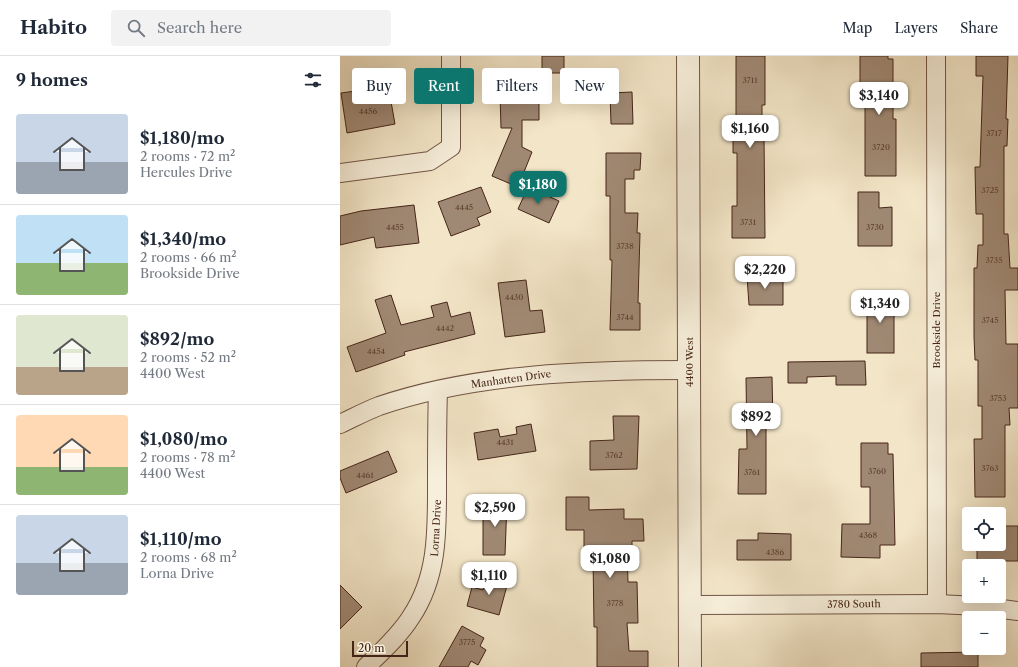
<!DOCTYPE html>
<html lang="en">
<head>
<meta charset="utf-8">
<style>
  body { margin:0; font-family:"Libre Caslon Text",serif; background:#f2f2f3; color:#1f2937; height:100vh; display:flex; flex-direction:column; font-size:15px; white-space:nowrap }
  * { box-sizing:border-box; margin:0 }
  p { font-size:13px; color:#747a83 }
  .icon { flex:none; width:22px; height:22px; fill:none; stroke:currentColor; stroke-width:2; stroke-linecap:round; stroke-linejoin:round }
  .map { position:relative; flex:1; overflow:hidden }
  .side { display:flex; flex-direction:column; background:#fff; width:340px }
  .side>* { flex:none }
  .hud { position:absolute; left:12px; top:12px; width:380px; height:36px; display:flex; gap:8px }
  .controls { position:absolute; left:622px; top:451px; display:grid; gap:8px }
  .controls a { display:grid; place-items:center; width:44px; height:44px; border-radius:4px; background:#fff; box-shadow:0 4px 16px #0002; font-size:20px }
  .scale { position:absolute; left:12px; bottom:10px; width:56px; box-sizing:border-box; padding-left:4px; border:2px solid #462519; border-top:0; font-size:11px; line-height:14px; white-space:nowrap; color:#462519; -webkit-text-stroke:3px #f7efdb; paint-order:stroke }
  .price { position:absolute; translate:-50% -34px; padding:0 9px; border-radius:8px; background:#fff; color:#222; font-size:13px; line-height:26px; filter:drop-shadow(0 1px 2px #0008) }
  .price::after { content:''; position:absolute; left:50%; top:24px; width:12px; height:9px; margin-left:-6px; background:inherit; clip-path:polygon(0 0,100% 0,50% 100%) }
  .price.selected { background:#0f766e; color:#fff }
  ul { padding:0; list-style:none }
  li { display:flex; align-items:center; gap:12px; height:100px; padding:0 16px }
  li+li { border-top:1px solid #e0e1e3 }
  li span { display:grid; place-items:center; flex:none; width:112px; height:80px; border-radius:4px; color:#555 }
  li>.icon { margin-inline-start:auto }
  span .icon { width:48px; height:48px; fill:#fffc; stroke-width:1 }
  li b { font-size:17px }
  h2 { display:flex; justify-content:space-between; align-items:center; height:48px; padding:0 16px; font-size:17px }
  .chip { padding:0 14px; border-radius:4px; background:#fff; box-shadow:0 4px 16px #0002; font-size:14px; line-height:36px }
  .chip.selected { background:#0f766e; color:#fff }
  header { display:flex; align-items:center; gap:24px; box-sizing:border-box; height:56px; padding:0 20px; background:#fff; border-bottom:1px solid #e0e1e3 }
  header strong { font-size:19px }
  nav { display:flex; gap:22px; margin-inline-start:auto; font-size:14px }
  .search { width:280px; height:36px; background:#f2f2f3; display:flex; align-items:center; gap:10px; box-sizing:border-box; padding:0 14px; border-radius:4px; color:#747a83; font-size:15px }
  main { display:flex; flex:1; min-height:0 }
  .map>svg:first-child { display:block }
</style>
</head>
<body>
<header>
<strong>Habito</strong>
<div class="search"><svg class="icon" aria-label="search" viewBox="0 0 24 24"><circle cx="10" cy="10" r="6"/><path d="M15 15l6 6"/></svg>Search here</div>
<nav><a>Map</a><a>Layers</a><a>Share</a></nav>
</header>
<main>
<section class="side">
<h2>9 homes<svg class="icon" aria-label="filters" viewBox="0 0 24 24"><path d="M4 7h16M4 17h16"/><circle cx="9" cy="7" r="2"/><circle cx="15" cy="17" r="2"/></svg></h2>
<ul>
<li><span style="background:linear-gradient(#c9d6e8 60%,#9aa5b1 0)"><svg class="icon" aria-label="home" viewBox="0 0 24 24"><path d="M3 11l9-7 9 7M6 9v11h12V9"/></svg></span><div><b>$1,180/mo</b><p>2 rooms · 72 m²</p><p>Hercules Drive</p></div></li>
<li><span style="background:linear-gradient(#bfe0f5 60%,#8fb573 0)"><svg class="icon" aria-label="home" viewBox="0 0 24 24"><path d="M3 11l9-7 9 7M6 9v11h12V9"/></svg></span><div><b>$1,340/mo</b><p>2 rooms · 66 m²</p><p>Brookside Drive</p></div></li>
<li><span style="background:linear-gradient(#dfe7d0 65%,#b9a48a 0)"><svg class="icon" aria-label="home" viewBox="0 0 24 24"><path d="M3 11l9-7 9 7M6 9v11h12V9"/></svg></span><div><b>$892/mo</b><p>2 rooms · 52 m²</p><p>4400 West</p></div></li>
<li><span style="background:linear-gradient(#ffd9b3 65%,#8fb573 0)"><svg class="icon" aria-label="home" viewBox="0 0 24 24"><path d="M3 11l9-7 9 7M6 9v11h12V9"/></svg></span><div><b>$1,080/mo</b><p>2 rooms · 78 m²</p><p>4400 West</p></div></li>
<li><span style="background:linear-gradient(#c9d6e8 60%,#9aa5b1 0)"><svg class="icon" aria-label="home" viewBox="0 0 24 24"><path d="M3 11l9-7 9 7M6 9v11h12V9"/></svg></span><div><b>$1,110/mo</b><p>2 rooms · 68 m²</p><p>Lorna Drive</p></div></li>
</ul>
</section>
<div class="map">
<svg width="678" height="611" viewBox="0 0 678 611">
  <rect width="100%" height="100%" fill="#f3e6c8"/>
  <filter id="stains"><feTurbulence type="fractalNoise" baseFrequency=".005" numOctaves="4"/><feColorMatrix values="0 0 0 0 .2 0 0 0 0 .09 0 0 0 0 .02 0 0 0 .5 -.17"/></filter>
  <radialGradient id="worn" r=".72"><stop offset=".6" stop-color="#630" stop-opacity="0"/><stop offset="1" stop-color="#630" stop-opacity=".3"/></radialGradient>
  <g fill="#a08974" stroke="#462519">
    <rect x="202" y="0" width="22" height="17"/>
    <path d="M396 0H425V49H422V80H424L425 182H392V150H397V97H393V73H396Z"/>
    <path d="M520 0H548V3H553V63H556V120H525V37H520Z"/>
    <path d="M636 0H668L666 63H668L667 90H664V178H668L670 212H678V234H665L666 288H678V352H669L670 369H665V441H635L634 383H642V350H638V304H635L634 281V212H637L638 189H643V158H636L635 111H640L643 20H636Z"/>
    <path d="M38 32 39 42 50 40 55 68 7 77 1 37Z"/>
    <path d="M292 36 293 68H271L270 37Z"/>
    <path d="M199 37V64H182V91L192 96 178 131 152 120 172 72H161L160 38Z"/>
    <path d="M266 97H301L300 114H294V123H285V157H298L297 177H300L298 247H300V274H270L272 204H270V140H266Z"/>
    <path d="M141 131 151 156 137 162 140 169 111 180 98 146Z"/>
    <path d="M188 131 219 145 209 167 178 153Z"/>
    <path d="M518 136H539V152L552 151V190H518Z"/>
    <path d="M74 149 79 187 36 192 34 181 0 189V160L21 155Z"/>
    <path d="M407 220H443V249H409Z"/>
    <path d="M186 224 190 255 202 254 205 276 165 281 158 227Z"/>
    <rect x="527" y="238" width="27" height="59"/>
    <path d="M51 239 61 269 94 261 91 250 107 246 111 261 130 256 135 278 64 296 65 299 16 316 7 291 46 277 35 244Z"/>
    <path d="M525 305 526 329H496V320L467 321V327H448V306Z"/>
    <path d="M432 321 433 367H426V438H398L399 393H407L406 322Z"/>
    <path d="M273 360H299L297 413 250 414V385L274 384Z"/>
    <path d="M191 368 196 395 138 404 134 377 158 373 160 381 177 378 176 371Z"/>
    <path d="M521 387H548V398H553L555 489H540V502L501 501 502 468H530V431H521Z"/>
    <path d="M48 395 57 416 6 437 0 422V415Z"/>
    <path d="M226 441H249V454L284 453V463H303L304 485H292V490H287L288 526H297L298 567H287L289 595H308V611H257V571H254L253 501 244 502V474H226Z"/>
    <path d="M143 446H167L165 499H143Z"/>
    <path d="M659 470H678V505H637V488H659Z"/>
    <path d="M418 477 451 478V504H397V484H418Z"/>
    <path d="M146 520 168 526 159 559 127 550 132 531 143 534Z"/>
    <path d="M0 529 22 551 0 573Z"/>
    <path d="M122 570 144 582 140 590 146 594 138 609 131 605 128 611H99Z"/>
    <path d="M638 596V611H581V597Z"/>
  </g>
  <g fill="none" stroke-linecap="round" stroke-linejoin="round">
    <defs>
      <g id="minor">
        <path d="M596 0 597 548"/>
        <path d="M0 117 90 105 111 91V0"/>
        <path d="M0 368C13 362 26 355 39 350 136 317 247 314 349 314"/>
        <path d="M350 549 597 548 639 550 678 555"/>
        <path d="M26 611C42 595 59 580 71 561 99 519 97 472 97 423 97 394 97 364 98 335"/>
      </g>
      <path id="tertiary" d="M348 0 350 611"/>
    </defs>
    <use href="#minor" stroke="#715545" stroke-width="20"/>
    <use href="#tertiary" stroke="#715545" stroke-width="24"/>
    <use href="#minor" stroke="#f7efdb" stroke-width="18"/>
    <use href="#tertiary" stroke="#f7efdb" stroke-width="22"/>
  </g>
  <g text-anchor="middle" dominant-baseline="central" stroke-width="3.5" stroke-linejoin="round" paint-order="stroke">
    <g font-size="8" fill="#5c3e30">
      <text x="410" y="24">3711</text>
      <text x="28" y="55">4456</text>
      <text x="654" y="77">3717</text>
      <text x="541" y="91">3720</text>
      <text x="650" y="134">3725</text>
      <text x="124" y="151">4445</text>
      <text x="408" y="166">3731</text>
      <text x="55" y="171">4455</text>
      <text x="535" y="171">3730</text>
      <text x="285" y="190">3738</text>
      <text x="654" y="204">3735</text>
      <text x="174" y="241">4430</text>
      <text x="285" y="261">3744</text>
      <text x="650" y="264">3745</text>
      <text x="105" y="272">4442</text>
      <text x="36" y="295">4454</text>
      <text x="658" y="342">3753</text>
      <text x="165" y="386">4431</text>
      <text x="274" y="399">3762</text>
      <text x="650" y="412">3763</text>
      <text x="537" y="415">3760</text>
      <text x="412" y="416">3761</text>
      <text x="25" y="419">4461</text>
      <text x="528" y="479">4368</text>
      <text x="435" y="496">4386</text>
      <text x="275" y="547">3778</text>
      <text x="127" y="586">3775</text>
    </g>
    <g font-size="10" fill="#462519" stroke="#f7efdb">
      <text transform="translate(596 274) rotate(-90)">Brookside Drive</text>
      <text transform="translate(349 306) rotate(-90)">4400 West</text>
      <text transform="translate(171 323) rotate(-8)">Manhatten Drive</text>
      <text transform="translate(96 472) rotate(-87)">Lorna Drive</text>
      <text transform="translate(514 548) rotate(-1)">3780 South</text>
    </g>
  </g>
  <rect width="100%" height="100%" filter="url(#stains)"/>
  <rect width="100%" height="100%" fill="url(#worn)"/>
</svg>
<div class="controls">
<a><svg class="icon" aria-label="locate" viewBox="0 0 24 24"><circle cx="12" cy="12" r="6"/><path d="M12 2v4M12 18v4M2 12h4M18 12h4"/></svg></a>
<a>+</a>
<a>−</a>
</div>
<div class="scale">20 m</div>
<b class="price" style="left:539px;top:60px">$3,140</b>
<b class="price" style="left:410px;top:93px">$1,160</b>
<b class="price selected" style="left:198px;top:149px">$1,180</b>
<b class="price" style="left:425px;top:234px">$2,220</b>
<b class="price" style="left:540px;top:268px">$1,340</b>
<b class="price" style="left:416px;top:381px">$892</b>
<b class="price" style="left:155px;top:472px">$2,590</b>
<b class="price" style="left:270px;top:523px">$1,080</b>
<b class="price" style="left:149px;top:540px">$1,110</b>
<div class="hud">
<a class="chip">Buy</a>
<a class="chip selected">Rent</a>
<a class="chip">Filters</a>
<a class="chip">New</a>
</div>
</div>
</main>
</body>
</html>
